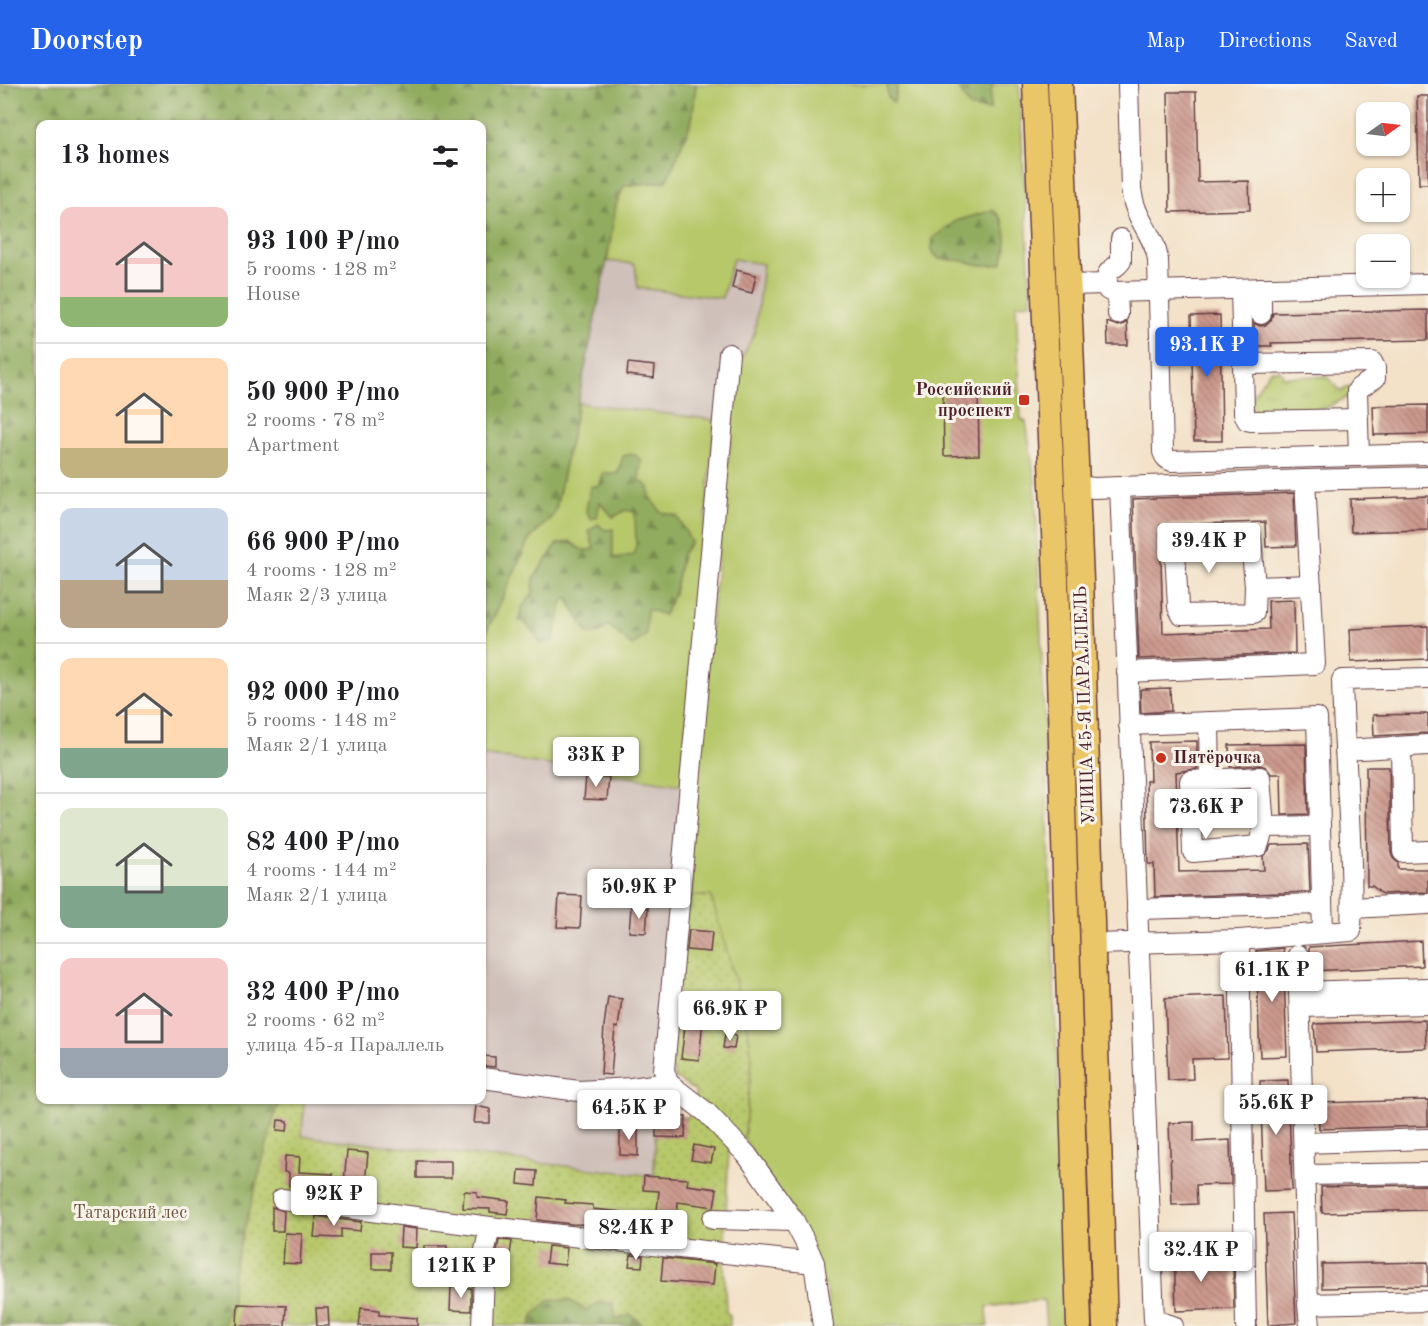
<!DOCTYPE html>
<html lang="en">
<head>
<meta charset="utf-8">
<style>
  body { margin:0; font-family:"Old Standard TT",serif; background:#f6f6f6; color:#202124; height:100vh; display:flex; flex-direction:column; font-size:22px; white-space:nowrap }
  * { box-sizing:border-box; margin:0 }
  p { font-size:20px; color:#757577 }
  .icon { flex:none; width:33px; height:33px; fill:none; stroke:currentColor; stroke-width:2; stroke-linecap:round; stroke-linejoin:round }
  .map { position:relative; flex:1; overflow:hidden }
  .panel { position:absolute; left:36px; top:36px; width:450px; height:984px; display:flex; flex-direction:column; background:#fff; border-radius:12px; box-shadow:0 2px 4px #0004 }
  .panel>* { flex:none }
  .needle { width:39px; rotate:76deg }
  .fabs { position:absolute; left:1356px; top:18px; display:grid; gap:12px }
  .fabs a { display:grid; place-items:center; width:54px; height:54px; border-radius:12px; background:#fff; box-shadow:0 2px 4px #0004; font-size:30px }
  .price { position:absolute; translate:-50% -51px; padding:0 14px; border-radius:6px; background:#fff; color:#222; font-size:20px; line-height:39px; filter:drop-shadow(0 2px 3px #0008) }
  .price::after { content:''; position:absolute; left:50%; top:36px; width:18px; height:14px; margin-left:-9px; background:inherit; clip-path:polygon(0 0,100% 0,50% 100%) }
  .price.selected { background:#2563eb; color:#fff }
  ul { padding:0; list-style:none }
  li { display:flex; align-items:center; gap:18px; height:150px; padding:0 24px }
  li+li { border-top:2px solid #e0e0e0 }
  li span { display:grid; place-items:center; flex:none; width:168px; height:120px; border-radius:12px; color:#555 }
  li>.icon { margin-inline-start:auto }
  span .icon { width:72px; height:72px; fill:#fffc; stroke-width:1 }
  li b { font-size:26px }
  h2 { display:flex; justify-content:space-between; align-items:center; height:72px; padding:0 24px; font-size:26px }
  header { display:flex; align-items:center; gap:36px; box-sizing:border-box; height:84px; padding:0 30px; background:#2563eb; color:#fff }
  header strong { font-size:28px }
  nav { display:flex; gap:33px; margin-inline-start:auto; font-size:21px }
  .map>svg:first-child { display:block }
</style>
</head>
<body>
<header>
<strong>Doorstep</strong>
<nav><a>Map</a><a>Directions</a><a>Saved</a></nav>
</header>
<div class="map">
<svg width="1428" height="1242" viewBox="0 0 1428 1242">
  <defs>
    <pattern id="forest-firs" width="22" height="20" patternUnits="userSpaceOnUse" patternTransform="scale(1.5)"><rect width="22" height="20" fill="#91ac5f"/><path d="M5 1l3.5 6h-7zM16 11l3.5 6h-7z" fill="#788b4f"/></pattern>
    <pattern id="park-tufts" width="24" height="20" patternUnits="userSpaceOnUse" patternTransform="scale(1.5)"><rect width="24" height="20" fill="#b7c86b"/><path d="M3 7l-1-3M5 7V3M7 7l1-3M15 17l-1-3M17 17v-4M19 17l1-3" fill="none" stroke="#9fab5d"/></pattern>
    <pattern id="garden-dots" width="8" height="8" patternUnits="userSpaceOnUse" patternTransform="scale(1.5)"><rect width="8" height="8" fill="#b7c86b"/><path d="M2 2h.1M6 6h.1" fill="none" stroke="#9fab5d" stroke-width="1.8" stroke-linecap="round"/></pattern>
    <pattern id="building-back-hatch" width="6" height="6" patternUnits="userSpaceOnUse" patternTransform="scale(1.5)"><rect width="6" height="6" fill="#cc998d"/><path d="M-1 5l2 2M0 0l6 6M5-1l2 2" fill="none" stroke="#a87c73"/></pattern>
  </defs>
  <rect width="100%" height="100%" fill="#f7f3e8"/>
  <filter id="ink" filterUnits="userSpaceOnUse"><feTurbulence type="fractalNoise" baseFrequency=".0167" numOctaves="2"/><feDisplacementMap in="SourceGraphic" scale="12" xChannelSelector="R" yChannelSelector="G"/><feConvolveMatrix kernelMatrix="1 2 1 2 8 2 1 2 1" color-interpolation-filters="sRGB"/></filter>
  <filter id="wash" filterUnits="userSpaceOnUse"><feTurbulence type="fractalNoise" baseFrequency=".008" numOctaves="4" result="noise"/><feDisplacementMap in="SourceGraphic" scale="24" xChannelSelector="R" yChannelSelector="G"/><feGaussianBlur stdDeviation="1.35" result="paint"/><feColorMatrix in="noise" values="0 0 0 0 0 0 0 0 0 0 0 0 0 0 0 0 0 1.4 0 .05"/><feComposite in="paint" operator="in"/></filter>
  <g filter="url(#wash)">
    <rect width="100%" height="100%" fill="#f3e1c8"/>
    <g fill="#cfc0ba">
      <path d="M733 175 763 180 755 248 738 282 732 338 578 319 607 177 635 180 722 214Z"/>
      <path d="M482 671 681 701 658 994 654 1092 302 1052 304 1016H482Z"/>
    </g>
    <g fill="#b7c86b" stroke="#80744b" stroke-width="1.5">
      <path d="M696 0H1019L1031 219 1016 220 1021 335 1026 338 1035 396 1067 1242H1046L1044 1216 987 1223 988 1242H830L827 1207 744 1054 752 975 686 812 702 625 738 282 755 248 763 180 733 175 722 214 638 204 635 180 607 177 616 121 623 102 692 36Z"/>
      <path d="M578 319 715 336 681 701 482 671V556L499 522 528 457 555 429Z"/>
    </g>
    <g fill="url(#forest-firs)" stroke="#6e6645" stroke-width="1.5">
      <path d="M0 0H696L692 36 667 97 624 102 616 121 607 177 555 429 528 457 499 522 482 556V40H40V1016H279L233 1188 232 1218 225 1238 221 1242H0Z"/>
      <path d="M887 0H898L894 19 888 14Z"/>
      <path d="M956 0H994L991 6 990 26 970 24Z"/>
      <path d="M993 126C1009 137 1008 162 1002 179 986 184 979 180 963 177 955 176 947 176 939 175L932 167 933 154 956 137Z"/>
      <path d="M634 370 641 376 639 396 649 403 650 413 661 428 677 432 691 458 682 470 674 510 664 531 647 525 646 551 632 562 608 541 600 549 588 550 567 514 563 517 553 557 541 559 525 538 519 537 521 525 533 510 534 494 557 460 570 457C579 465 583 468 594 465L589 447 598 440 605 446 613 445V474L633 471 636 462 635 428 626 426 613 433 600 418 597 433 591 435 586 427 590 403 600 401 603 389H618L623 372Z"/>
      <path d="M551 1215 569 1216 586 1225C589 1223 594 1220 599 1219 616 1214 633 1232 645 1242H529L534 1230Z"/>
    </g>
    <path fill="url(#park-tufts)" stroke="#80744b" stroke-width="1.5" d="M1270 286H1280L1284 293 1327 292 1341 307 1350 302V312L1315 329 1250 330 1249 317Z"/>
    <path fill="url(#garden-dots)" stroke="#80744b" stroke-width="1.5" d="M686 812H711L747 938 752 975 744 1054 729 1064 724 1174 726 1228 730 1231V1242H645L631 1230 616 1236 613 1219 599 1218 586 1226 569 1216 551 1215 534 1230 529 1242H221L225 1238 232 1218 233 1188 279 1016H304L302 1052 654 1092 656 1031 689 1033 696 1008 675 994 671 981Z"/>
    <g id="blocks">
      <g fill="url(#building-back-hatch)">
        <path d="M1168 8H1196L1198 98 1249 97 1250 126 1170 128Z"/>
        <path d="M1417 12H1428V100H1419Z"/>
        <path d="M736 186 756 191 752 209 732 204Z"/>
        <path d="M1428 226V256L1271 259 1272 262H1255L1254 239 1260 242 1266 241 1271 236 1273 229Z"/>
        <path d="M1220 231 1222 357H1194L1191 232Z"/>
        <path d="M1127 237 1128 261H1108L1107 238 1118 242 1124 240Z"/>
        <path d="M628 279 655 282 654 294 627 291Z"/>
        <path d="M943 306H978L979 371 944 372Z"/>
        <path d="M1428 321V350L1374 351 1373 322Z"/>
        <path d="M1294 409 1296 462 1266 463 1265 438 1160 441 1163 549 1269 545 1268 517 1294 516 1295 569 1139 575 1133 415Z"/>
        <path d="M1428 412V446L1351 448 1350 415Z"/>
        <path d="M1428 542V575L1351 578 1350 545Z"/>
        <path d="M1170 604 1171 627 1141 629 1140 606 1142 605Z"/>
        <path d="M1428 630V649L1374 652 1373 631Z"/>
        <path d="M1197 657V685L1176 688 1179 788 1264 786 1263 772 1269 766 1271 761 1308 760 1310 808 1155 813 1154 780H1148L1146 697H1150L1149 658Z"/>
        <path d="M1306 660 1308 730 1282 731 1281 690H1271L1266 683 1260 681 1230 683 1229 661Z"/>
        <path d="M1366 683H1389L1391 768 1393 774 1398 779V785H1428V808L1382 810 1372 802H1367Z"/>
        <path d="M586 692 609 693 607 716 584 715Z"/>
        <path d="M559 811 582 812 580 844 557 843Z"/>
        <path d="M631 823 648 824 646 849 629 848Z"/>
        <path d="M689 846 712 848 710 868 687 866Z"/>
        <path d="M1421 857 1422 882 1310 887 1309 863Z"/>
        <path d="M1283 864 1287 972 1260 973 1256 867Z"/>
        <path d="M685 912 710 915 707 937 703 936 699 976 681 974 686 934H682Z"/>
        <path d="M1226 912 1228 974 1192 975 1193 995 1168 996 1165 914Z"/>
        <path d="M608 913 622 915 618 944 615 943 611 991 601 990 604 942Z"/>
        <path d="M1425 936 1426 964 1316 968 1314 940Z"/>
        <path d="M725 950 736 951 734 965 723 964Z"/>
        <path d="M482 972 495 973V983L482 982Z"/>
        <path d="M1288 996 1292 1106 1264 1107 1260 997Z"/>
        <path d="M1428 1016V1042L1319 1045 1318 1019Z"/>
        <path d="M476 1022 490 1025V1039H474Z"/>
        <path d="M656 1031 686 1033 685 1054 656 1053Z"/>
        <path d="M278 1036 288 1037 287 1047 277 1046Z"/>
        <path d="M1194 1038V1058L1230 1056 1231 1100 1196 1101 1197 1120 1172 1121 1169 1039Z"/>
        <path d="M620 1043H638V1072L620 1071Z"/>
        <path d="M694 1061 714 1065 711 1079 691 1076Z"/>
        <path d="M347 1067 368 1069 365 1100 344 1098Z"/>
        <path d="M285 1072 300 1073 299 1088 333 1090 332 1104 289 1102V1089L284 1088Z"/>
        <rect x="417" y="1077" width="34" height="17"/>
        <path d="M519 1086 537 1087 536 1102 518 1100Z"/>
        <path d="M644 1092 688 1095 687 1101 717 1105 714 1123 678 1118 676 1148 655 1146 659 1107 643 1106Z"/>
        <path d="M1428 1101V1126L1322 1129 1321 1103Z"/>
        <path d="M464 1107 477 1108V1113L509 1117 507 1130 490 1128V1125L463 1124Z"/>
        <path d="M539 1113 566 1116 565 1119 593 1121V1125L621 1128 620 1133 651 1137 650 1149 604 1144V1141L572 1140 537 1136Z"/>
        <path d="M272 1123 284 1127 283 1147H272Z"/>
        <path d="M1291 1129 1296 1239 1268 1241 1264 1130Z"/>
        <path d="M316 1132 361 1138 360 1147 341 1145V1154L314 1153Z"/>
        <path d="M401 1143 417 1145 416 1164 400 1163Z"/>
        <path d="M285 1149 302 1150 300 1180 283 1179Z"/>
        <path d="M499 1156 512 1157 510 1170 497 1168Z"/>
        <rect x="424" y="1162" width="23" height="28"/>
        <path d="M548 1162 567 1164 565 1181 546 1179Z"/>
        <path d="M1198 1163 1199 1183 1233 1182 1234 1225 1176 1227 1174 1164Z"/>
        <rect x="372" y="1168" width="19" height="17"/>
        <path d="M631 1171 643 1172 642 1183 629 1182Z"/>
        <path d="M663 1174 715 1180 713 1201 661 1197Z"/>
        <path d="M1428 1178V1202L1322 1204V1180Z"/>
        <path d="M451 1203 471 1204V1227L450 1226Z"/>
        <path d="M238 1220 286 1222 285 1242H237Z"/>
        <path d="M316 1224H328L329 1242H317Z"/>
        <path d="M361 1224 379 1226V1231L417 1234V1242H359Z"/>
      </g>
    </g>
  </g>
  <g filter="url(#ink)">
    <use href="#blocks" fill-opacity="0" stroke="#633c43" stroke-width="1.5"/>
    <g fill="none" stroke-linecap="round" stroke-linejoin="round">
      <defs>
        <g id="minor">
          <path d="M1128 0 1131 104C1132 113 1134 122 1139 132 1146 147 1156 159 1158 176L1163 368C1165 373 1166 375 1172 377L1428 370"/>
          <path d="M1107 200C1106 183 1113 188 1121 177V155"/>
          <path d="M1068 201 1107 200 1108 206 1112 208 1428 200"/>
          <path d="M1261 204V230"/>
          <path d="M1241 205 1243 280"/>
          <path d="M1117 208 1118 230"/>
          <path d="M1358 335 1251 337 1247 336 1244 329 1243 280 1372 278 1375 284V294L1359 304 1357 307 1359 372"/>
          <path d="M1305 396 1428 393"/>
          <path d="M1077 402 1094 404 1120 403 1154 1236 1173 1242"/>
          <path d="M1120 403 1305 396 1315 580 1127 588"/>
          <path d="M1255 503 1251 454 1180 457 1175 467 1178 523 1182 531 1254 529 1255 503 1311 501"/>
          <path d="M1209 638 1210 696"/>
          <path d="M1129 641 1317 634 1323 849"/>
          <path d="M1401 663 1403 768 1428 767"/>
          <path d="M1345 666 1428 661"/>
          <path d="M1264 743 1258 762 1193 768 1190 697 1260 693 1264 743 1320 742"/>
          <path d="M1352 824 1428 820"/>
          <path d="M1137 825 1322 820"/>
          <path d="M1239 856 1246 1242"/>
          <path d="M1093 860 1239 856 1351 847C1354 764 1344 679 1342 596L1428 594"/>
          <path d="M1298 871 1308 1220 1428 1217"/>
          <path d="M1299 908 1428 904"/>
          <path d="M1300 923 1428 920"/>
          <path d="M482 994 579 1007 631 1004 668 999"/>
          <path d="M668 999 664 986 729 270"/>
          <path d="M668 999 707 1029 747 1071 794 1137 805 1158 814 1179 823 1242"/>
          <path d="M1304 1059 1428 1055"/>
          <path d="M1305 1091 1428 1089"/>
          <path d="M282 1115 490 1143 814 1179"/>
          <path d="M713 1135 794 1137"/>
          <path d="M1308 1220 1310 1242"/>
          <path d="M482 1242 485 1166 490 1143"/>
        </g>
        <g id="major">
          <path d="M1035 0 1056 495 1079 1242"/>
          <path d="M1060 0 1081 496 1105 1242"/>
        </g>
      </defs>
      <use href="#minor" stroke="#633c43" stroke-width="22"/>
      <use href="#major" stroke="#633c43" stroke-width="27"/>
      <use href="#minor" stroke="#fff" stroke-width="20"/>
      <use href="#major" stroke="#ebc669" stroke-width="24"/>
    </g>
  </g>
  <g fill="#c8321e" stroke="#f7f3e8" stroke-width="2">
    <rect x="1018" y="310" width="12" height="12" rx="3"/>
    <circle cx="1161" cy="674" r="6"/>
  </g>
  <g text-anchor="middle" dominant-baseline="central" stroke-width="6" stroke-linejoin="round" paint-order="stroke">
    <g font-size="18" font-weight="bold" fill="#4a1f2b" stroke="#f7f3e8" text-anchor="end">
      <text x="1012" y="306">Российский<tspan x="1012" dy="21">проспект</tspan></text>
      <text x="1173" y="674" text-anchor="start">Пятёрочка</text>
    </g>
    <g font-size="18" fill="#4a1f2b" stroke="#f7f3e8">
      <text transform="translate(1085 621) rotate(-92)">УЛИЦА 45-Я ПАРАЛЛЕЛЬ</text>
    </g>
    <g font-size="18" fill="#6b523e" stroke="#f7f3e8">
      <text x="130" y="1129">Татарский лес</text>
    </g>
  </g>
</svg>
<div class="fabs">
<a><svg class="needle" viewBox="-14 -14 28 28"><path d="M0-13l5 13h-10z" fill="#e53935"/><path d="M0 13l5-13h-10z" fill="#757577"/></svg></a>
<a>+</a>
<a>−</a>
</div>
<b class="price selected" style="left:1207px;top:294px">93.1K ₽</b>
<b class="price" style="left:1209px;top:490px">39.4K ₽</b>
<b class="price" style="left:596px;top:704px">33K ₽</b>
<b class="price" style="left:1206px;top:756px">73.6K ₽</b>
<b class="price" style="left:639px;top:836px">50.9K ₽</b>
<b class="price" style="left:1272px;top:919px">61.1K ₽</b>
<b class="price" style="left:730px;top:958px">66.9K ₽</b>
<b class="price" style="left:1276px;top:1052px">55.6K ₽</b>
<b class="price" style="left:629px;top:1057px">64.5K ₽</b>
<b class="price" style="left:334px;top:1143px">92K ₽</b>
<b class="price" style="left:636px;top:1177px">82.4K ₽</b>
<b class="price" style="left:1201px;top:1199px">32.4K ₽</b>
<b class="price" style="left:461px;top:1215px">121K ₽</b>
<section class="panel">
<h2>13 homes<svg class="icon" aria-label="filters" viewBox="0 0 24 24"><path d="M4 7h16M4 17h16"/><circle cx="9" cy="7" r="2"/><circle cx="15" cy="17" r="2"/></svg></h2>
<ul>
<li><span style="background:linear-gradient(#f6c9c9 75%,#8fb573 0)"><svg class="icon" aria-label="home" viewBox="0 0 24 24"><path d="M3 11l9-7 9 7M6 9v11h12V9"/></svg></span><div><b>93 100 ₽/mo</b><p>5 rooms · 128 m²</p><p>House</p></div></li>
<li><span style="background:linear-gradient(#ffd9b3 75%,#c2b280 0)"><svg class="icon" aria-label="home" viewBox="0 0 24 24"><path d="M3 11l9-7 9 7M6 9v11h12V9"/></svg></span><div><b>50 900 ₽/mo</b><p>2 rooms · 78 m²</p><p>Apartment</p></div></li>
<li><span style="background:linear-gradient(#c9d6e8 60%,#b9a48a 0)"><svg class="icon" aria-label="home" viewBox="0 0 24 24"><path d="M3 11l9-7 9 7M6 9v11h12V9"/></svg></span><div><b>66 900 ₽/mo</b><p>4 rooms · 128 m²</p><p>Маяк 2/3 улица</p></div></li>
<li><span style="background:linear-gradient(#ffd9b3 75%,#7fa58c 0)"><svg class="icon" aria-label="home" viewBox="0 0 24 24"><path d="M3 11l9-7 9 7M6 9v11h12V9"/></svg></span><div><b>92 000 ₽/mo</b><p>5 rooms · 148 m²</p><p>Маяк 2/1 улица</p></div></li>
<li><span style="background:linear-gradient(#dfe7d0 65%,#7fa58c 0)"><svg class="icon" aria-label="home" viewBox="0 0 24 24"><path d="M3 11l9-7 9 7M6 9v11h12V9"/></svg></span><div><b>82 400 ₽/mo</b><p>4 rooms · 144 m²</p><p>Маяк 2/1 улица</p></div></li>
<li><span style="background:linear-gradient(#f6c9c9 75%,#9aa5b1 0)"><svg class="icon" aria-label="home" viewBox="0 0 24 24"><path d="M3 11l9-7 9 7M6 9v11h12V9"/></svg></span><div><b>32 400 ₽/mo</b><p>2 rooms · 62 m²</p><p>улица 45-я Параллель</p></div></li>
</ul>
</section>
</div>
</body>
</html>
